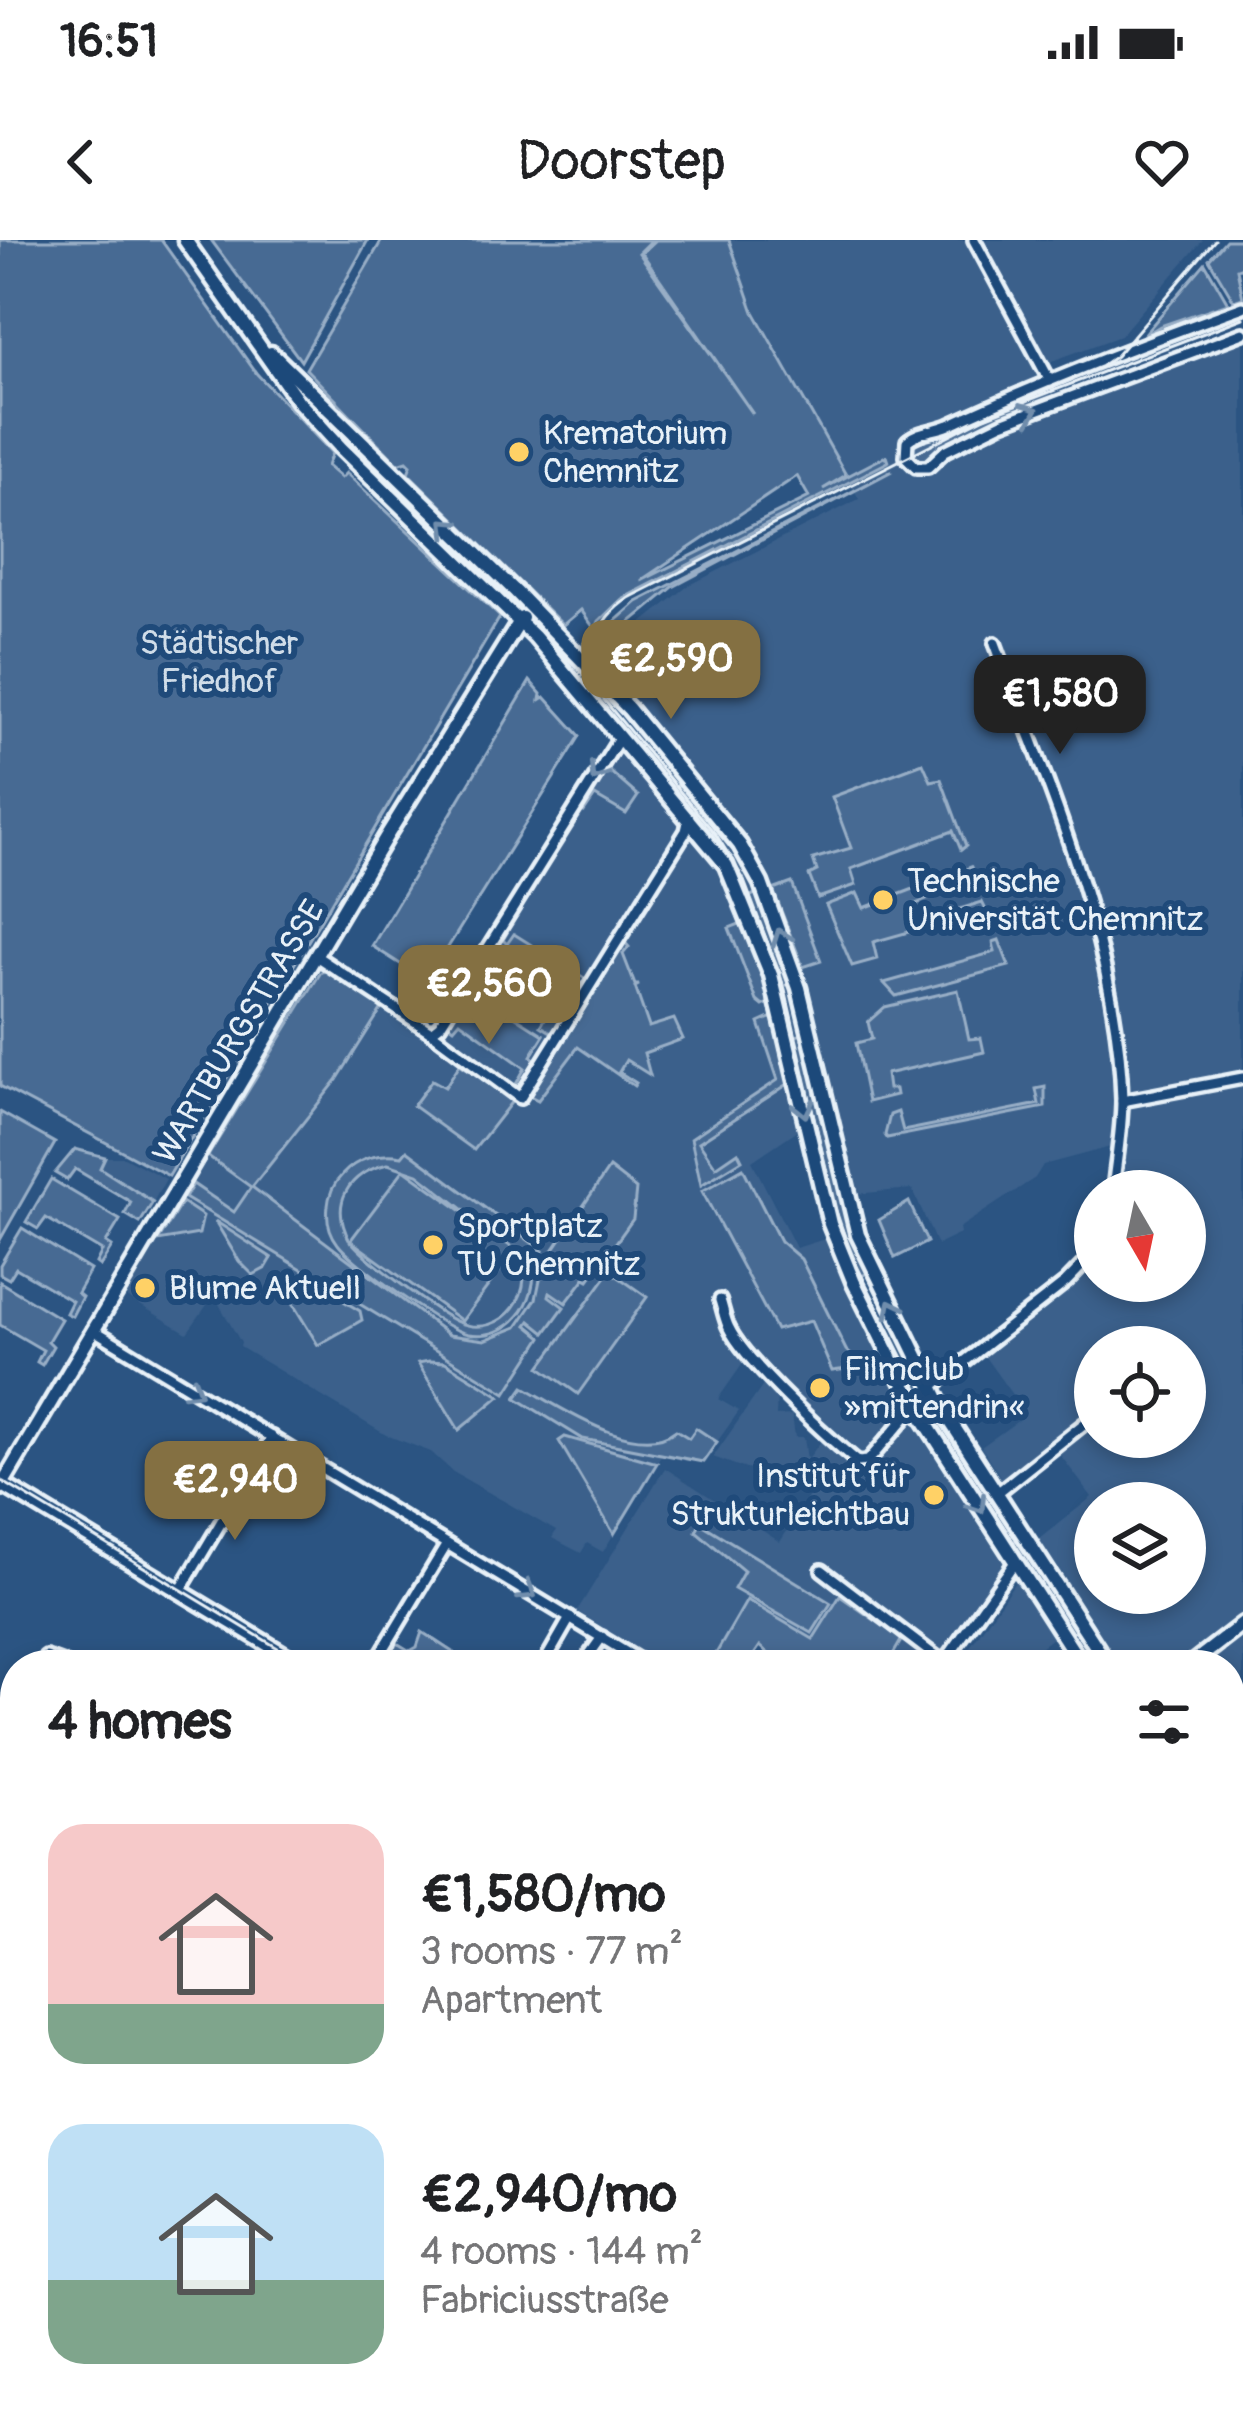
<!DOCTYPE html>
<html lang="en">
<head>
<meta charset="utf-8">
<style>
  body { margin:0; font-family:Pangolin,sans-serif; background:#f2f2f2; color:#202124; height:100vh; display:flex; flex-direction:column; font-size:45px; white-space:nowrap }
  * { box-sizing:border-box; margin:0 }
  p { font-size:39px; color:#757577 }
  .icon { flex:none; width:66px; height:66px; fill:none; stroke:currentColor; stroke-width:2; stroke-linecap:round; stroke-linejoin:round }
  .map { position:relative; flex:1; overflow:hidden }
  .drawer { position:absolute; left:0px; top:1410px; width:1245px; height:771px; display:flex; flex-direction:column; background:#fff; border-radius:48px 48px 0 0; box-shadow:0 6px 18px #0003 }
  .drawer>* { flex:none }
  .needle { width:78px; rotate:171deg }
  .tools { position:absolute; left:1074px; top:930px; display:grid; gap:24px }
  .tools a { display:grid; place-items:center; width:132px; height:132px; border-radius:50%; background:#fff; box-shadow:0 6px 18px #0003; font-size:60px }
  .price { position:absolute; translate:-50% -102px; padding:0 27px; border-radius:24px; background:#847042; color:#fff; font-size:39px; line-height:78px; filter:drop-shadow(0 3px 6px #0008) }
  .price::after { content:''; position:absolute; left:50%; top:72px; width:36px; height:27px; margin-left:-18px; background:inherit; clip-path:polygon(0 0,100% 0,50% 100%) }
  .price.active { background:#222; color:#fff }
  ul { padding:0; list-style:none }
  li { display:flex; align-items:center; gap:36px; height:300px; padding:0 48px }
  li span { display:grid; place-items:center; flex:none; width:336px; height:240px; border-radius:36px; color:#555 }
  li>.icon { margin-inline-start:auto }
  span .icon { width:144px; height:144px; fill:#fffc; stroke-width:1 }
  li b { font-size:51px }
  h2 { display:flex; justify-content:space-between; align-items:center; height:144px; padding:0 48px; font-size:51px }
  .status { display:flex; justify-content:space-between; align-items:center; height:84px; padding:0 60px; background:#fff; direction:ltr }
  .status svg { height:33px; fill:currentColor }
  header { display:flex; justify-content:space-between; align-items:center; height:156px; padding:0 48px; background:#fff; font-size:54px; font-weight:600 }
  .map>svg:first-child { display:block }
</style>
</head>
<body>
<div class="status"><b>16:51</b><svg viewBox="0 0 49 12"><path d="M0 12V9h3v3zM5 12V6h3v6zM10 12V3h3v9zM15 12V0h3v12zM26 1h20v11H26zM47 4h2v5h-2z"/></svg></div>
<header><svg class="icon" aria-label="back" viewBox="0 0 24 24"><path d="M15 5l-7 7 7 7"/></svg>Doorstep<svg class="icon" aria-label="heart" viewBox="0 0 24 24"><path d="M12 20l-8-8c-3-5 5-10 8-4 3-6 11-1 8 4z"/></svg></header>
<div class="map">
<svg width="1243" height="2179" viewBox="0 0 1243 2179">
  <rect width="100%" height="100%" fill="#2b5482"/>
  <filter id="ink" filterUnits="userSpaceOnUse"><feTurbulence type="fractalNoise" baseFrequency=".00833" numOctaves="2"/><feDisplacementMap in="SourceGraphic" scale="24" xChannelSelector="R" yChannelSelector="G"/><feConvolveMatrix kernelMatrix="1 2 1 2 8 2 1 2 1" color-interpolation-filters="sRGB"/></filter>
  <g filter="url(#ink)">
    <g fill="#3a608b" fill-rule="evenodd">
      <path d="M729 0H1203L1120 96 1044 124 1052 162 1243 93V1520L1230 1501V1425H1109L1065 1353 1067 1341 1039 1299 1092 1257 1058 1212 1009 1250 981 1207 1022 1178 1010 1161 1013 1156 980 1110 1095 1012V1041H1185V951H1117L1118 905 1043 925 1035 938 959 988 960 994 937 1005 912 949 854 954 847 925 801 888 752 921 796 1008 831 997 871 1083 1012 1327 942 1425H887L900 1404 814 1399 747 1360 712 1425H663L577 1371 665 1228 780 1302 812 1251 793 1240 805 1223 772 1233 746 1229 713 1217 766 1141 777 1153 776 1176 792 1175 795 1197H804L807 1220 824 1197 746 1119 718 1159 739 1171 717 1202 696 1188 689 1198 676 1190 603 1312 587 1303 581 1313 552 1298 556 1291 453 1232 431 1212 386 1195 240 1107 241 1103 214 1055 187 1093 125 1056 208 916 252 946 349 822 288 786 321 732 326 731 426 798 447 783 644 476 608 434 607 424 621 400 688 346 859 259 754 72ZM1095 1107H1185V1197H1095ZM1095 1263H1185V1353H1095Z"/>
      <path d="M105 917H124L166 939 153 962 99 928Z"/>
      <path d="M1015 1342 1020 1343 1055 1396 1016 1425H962L961 1420Z"/>
      <path d="M1243 1852V1944L1230 1953V1868Z"/>
      <path d="M719 2166H970L956 2179H721L714 2170Z"/>
    </g>
    <g fill="#476b93" stroke="#98aec6" stroke-width="3" fill-rule="evenodd">
      <path d="M0 0H161L257 134 332 213 327 226 341 238 346 233 500 377 169 936 0 846Z"/>
      <path d="M211 0H368L301 121Z"/>
      <path d="M382 0H652L639 13 753 174 642 13 656 0H729L754 72 846 235 823 249 886 216 888 222 622 359 599 381 587 412 582 407 594 388 581 370 563 385 408 233 411 225 407 221 398 224 306 129ZM797 236 809 257 643 340V339Z"/>
      <path d="M1226 0H1243V27L1237 29 1243 58 1234 61 1209 19Z"/>
      <path d="M1205 23 1228 63 1160 86 1142 97Z"/>
      <path d="M1016 157 1024 158 1028 169 925 223 916 222 910 211 914 201Z"/>
      <path d="M374 220 521 365 518 369 366 225Z"/>
      <path d="M892 231 673 347 617 393 599 415 611 385 637 362Z"/>
      <path d="M530 441 541 454 540 460 545 457 580 496 427 741 372 706Z"/>
      <path d="M923 523 931 541 941 539 966 606 961 610 953 591 851 629 856 645 818 658 809 635 817 631 813 619 851 608 832 557Z"/>
      <path d="M607 529 638 556 626 574 595 556 584 572 581 570Z"/>
      <path d="M971 627 978 646 974 650 971 642 916 664 921 681 982 662 993 684 988 685 983 671 873 702 877 719 852 726 826 665 857 653 864 668Z"/>
      <path d="M792 643 821 721 803 727 773 650Z"/>
      <path d="M760 652 794 743 779 747 746 658Z"/>
      <path d="M742 683 769 754 767 764 763 766 757 761 729 688Z"/>
      <path d="M506 689 508 691 503 700 507 704 514 694 589 741 586 745 577 741 563 762 573 769 556 795 541 786 554 763 499 729 489 744 510 758 506 764 473 742Z"/>
      <path d="M623 700 629 707 623 714 635 745H639L635 747 649 787 674 779 683 799 644 813 650 835 626 820 619 832 636 843 634 846 578 807 538 860 530 856Z"/>
      <path d="M999 700 1009 726 896 756 884 743 995 712 993 702Z"/>
      <path d="M326 731 382 768 337 840 252 947 449 1095 485 1100 517 1087 536 1059 543 1025 609 928 636 949 633 979 589 1040 585 1038 566 1063 550 1052 549 1056 564 1067 545 1093 530 1081 527 1085 542 1097 506 1153 185 958 193 944 234 972 251 947 208 916 321 732Z"/>
      <path d="M469 747 544 795 531 816 538 822 521 850 515 846 525 828 460 781 454 788 447 783Z"/>
      <path d="M958 750 969 799 981 798 984 812 886 834 888 849H895L896 855 868 862 856 803 872 799 868 782 885 767Z"/>
      <path d="M770 778 775 779 788 844 699 902 716 927 738 912 742 920 701 945 691 898 778 840 759 783Z"/>
      <path d="M807 793 872 1031 855 1039 838 998 791 797Z"/>
      <path d="M460 824 513 860 474 910 413 866 432 840 445 847Z"/>
      <path d="M1045 847V867L887 898 885 895 890 875 898 872 903 891 1039 864 1036 849Z"/>
      <path d="M0 872 55 903 0 1000Z"/>
      <path d="M75 909 105 917 100 928 153 962 140 983 125 974 131 962 75 929 67 940 55 933Z"/>
      <path d="M407 910 543 1011 533 1023C539 1062 510 1101 468 1094 446 1090 352 1023 338 1004 322 984 325 952 342 935 357 918 380 912 402 916ZM388 924 418 934 514 1009 404 929 350 1001C329 963 348 933 388 924ZM351 1001 462 1081 515 1010C542 1047 503 1102 458 1082 438 1074 363 1017 351 1001Z"/>
      <path d="M743 928 780 1001 801 1019 846 1110 863 1127 832 1131 811 1081 776 1090 702 951Z"/>
      <path d="M51 939 120 980 106 1003 112 1007 100 1026 96 1023 102 1011 46 978 38 989 26 982Z"/>
      <path d="M182 962 203 976 199 994 158 1001Z"/>
      <path d="M909 962 927 1002 895 1018 879 980Z"/>
      <path d="M215 981 272 1018 266 1028 253 1035 239 1021Z"/>
      <path d="M22 988 90 1030 77 1053 82 1057 72 1076 66 1073 72 1061 16 1028 9 1039 0 1034V1025Z"/>
      <path d="M610 1031 647 1057 578 1154 540 1127Z"/>
      <path d="M302 1036 360 1071 362 1080 318 1105 279 1041Z"/>
      <path d="M0 1042 61 1079 48 1101 53 1106 42 1125 37 1122 43 1110 0 1085Z"/>
      <path d="M429 1121 445 1122 500 1156 459 1190 418 1123Z"/>
      <path d="M524 1147C560 1167 637 1221 676 1190L689 1198 696 1188 717 1202 703 1222 583 1199 516 1158Z"/>
      <path d="M942 1174 1018 1292 1005 1300 928 1182Z"/>
      <path d="M565 1197 657 1223 614 1294 559 1201Z"/>
      <path d="M700 1283 831 1363 812 1393 734 1349 744 1331 696 1291Z"/>
      <path d="M1022 1297 1105 1425H1090L1071 1403 1008 1305Z"/>
      <path d="M840 1356 902 1399 887 1425 779 1423 760 1406 747 1425 710 1424 747 1360 813 1399Z"/>
      <path d="M422 1392 460 1417 455 1425H384L397 1403 410 1411 417 1407Z"/>
      <path d="M994 2166H1136L1145 2175 1140 2179H1007Z"/>
    </g>
    <g fill="none" stroke-linecap="round" stroke-linejoin="round">
      <defs>
        <g id="street">
          <path d="M974 0 1050 141"/>
          <path d="M1243 67C1144 103 1045 140 949 185 935 191 918 191 907 201L906 217 916 227H928L945 211 1002 183 1243 93"/>
          <path d="M995 403C1049 550 1118 701 1122 860 1122 890 1116 921 1113 951"/>
          <path d="M316 716 431 792 520 858 686 591 689 578"/>
          <path d="M431 792 440 785 620 497"/>
          <path d="M1122 861 1243 838"/>
          <path d="M720 1060C723 1069 725 1080 729 1088 744 1120 828 1198 858 1222L868 1221 932 1147 1066 1042 1095 1012"/>
          <path d="M94 1090 647 1425"/>
          <path d="M997 1253 1095 1175"/>
          <path d="M822 1330 947 1425"/>
          <path d="M180 1351 272 1197"/>
          <path d="M38 1425 46 1417 68 1425"/>
          <path d="M374 1425 447 1304"/>
          <path d="M543 1425 570 1378"/>
          <path d="M582 1425 602 1397"/>
          <path d="M942 1425 1015 1322"/>
          <path d="M0 1506 15 1475"/>
          <path d="M1230 1614 1243 1634"/>
          <path d="M1230 1655 1243 1675"/>
          <path d="M0 1796 15 1764"/>
          <path d="M1230 1982 1243 1974"/>
          <path d="M0 2036 15 2030"/>
          <path d="M0 2092 15 2127"/>
          <path d="M32 2166 37 2179"/>
          <path d="M181 2166 187 2179"/>
          <path d="M330 2166 335 2179"/>
          <path d="M467 2166 472 2179"/>
          <path d="M90 2179 121 2166"/>
        </g>
        <g id="secondary">
          <path d="M185 0 298 161 341 208 535 397 726 625 771 735 830 984 854 1043 915 1166 1082 1425"/>
          <path d="M271 113 516 352 629 469 740 605 761 643 799 748 858 995 945 1173 1108 1425"/>
          <path d="M0 1243 302 1425"/>
          <path d="M0 1248 386 597 522 378"/>
          <path d="M1190 1425 1243 1384"/>
          <path d="M0 1854 15 1861"/>
          <path d="M1230 2042 1243 2051"/>
          <path d="M1230 2070 1243 2079"/>
          <path d="M604 2179 614 2166"/>
        </g>
        <g id="primary">
          <path d="M0 1652 15 1659"/>
          <path d="M978 2166 990 2179"/>
        </g>
      </defs>
      <use href="#street" stroke="#e8f1f8" stroke-width="18"/>
      <use href="#secondary" stroke="#e8f1f8" stroke-width="21"/>
      <use href="#primary" stroke="#e8f1f8" stroke-width="22"/>
      <use href="#street" stroke="#1f4a7a" stroke-width="9"/>
      <use href="#secondary" stroke="#1f4a7a" stroke-width="12"/>
      <use href="#primary" stroke="#1f4a7a" stroke-width="14"/>
      <g stroke="#e8f1f8" stroke-width="3">
        <path d="M1103 125 1116 116 1215 0"/>
        <path d="M0 1240 306 1425"/>
        <path d="M1092 1425 931 1174 850 1012 834 965 785 749 743 638 717 596 599 454C582 417 596 379 629 358L985 177 1243 78"/>
        <path d="M1230 2054 1243 2063"/>
      </g>
      <defs>
        <g id="rail">
          <path d="M1230 1880 1243 1865"/>
          <path d="M1230 1922 1243 1914"/>
          <path d="M1230 1946 1243 1937"/>
          <path d="M918 2179 931 2166"/>
        </g>
      </defs>
      <use href="#rail" stroke="#e8f1f8" stroke-width="8"/>
      <use href="#rail" stroke="#1f4a7a" stroke-width="3" stroke-dasharray="9" stroke-linecap="butt"/>
    </g>
    <defs><path id="oneway-chevron" d="M-2-3.5L2.5 0L-2 3.5" fill="none" stroke-width="1.6" stroke-linecap="round" stroke-linejoin="round" transform="scale(3)"/></defs>
    <g stroke="#6f8dac">
      <use href="#oneway-chevron" transform="translate(1030 172) rotate(-22)"/>
      <use href="#oneway-chevron" transform="translate(448 286) rotate(-136)"/>
      <use href="#oneway-chevron" transform="translate(597 533) rotate(122)"/>
      <use href="#oneway-chevron" transform="translate(781 697) rotate(-110)"/>
      <use href="#oneway-chevron" transform="translate(804 869) rotate(77)"/>
      <use href="#oneway-chevron" transform="translate(893 1068) rotate(-116)"/>
      <use href="#oneway-chevron" transform="translate(194 1150) rotate(31)"/>
      <use href="#oneway-chevron" transform="translate(978 1265) rotate(57)"/>
      <use href="#oneway-chevron" transform="translate(528 1352) rotate(31)"/>
    </g>
  </g>
  <g fill="#ffd166" stroke="#1f4a7a" stroke-width="4.5">
    <circle cx="519" cy="212" r="12"/>
    <circle cx="883" cy="660" r="12"/>
    <circle cx="433" cy="1005" r="12"/>
    <circle cx="145" cy="1048" r="12"/>
    <circle cx="820" cy="1148" r="12"/>
    <circle cx="934" cy="1255" r="12"/>
  </g>
  <g text-anchor="middle" dominant-baseline="central" stroke-width="12" stroke-linejoin="round" paint-order="stroke">
    <g font-size="33" fill="#e8f1f8" stroke="#1f4a7a" text-anchor="start">
      <text x="543" y="193">Krematorium<tspan x="543" dy="38">Chemnitz</tspan></text>
      <text x="907" y="641">Technische<tspan x="907" dy="38">Universität Chemnitz</tspan></text>
      <text x="457" y="986">Sportplatz<tspan x="457" dy="38">TU Chemnitz</tspan></text>
      <text x="169" y="1048">Blume Aktuell</text>
      <text x="844" y="1129">Filmclub<tspan x="844" dy="38">»mittendrin«</tspan></text>
      <text x="910" y="1236" text-anchor="end">Institut für<tspan x="910" dy="38">Strukturleichtbau</tspan></text>
    </g>
    <g font-size="33" fill="#d0dde9" stroke="#1f4a7a">
      <text x="219" y="403">Städtischer<tspan x="219" dy="38">Friedhof</tspan></text>
    </g>
    <g font-size="33" fill="#e8f1f8" stroke="#1f4a7a">
      <text transform="translate(239 792) rotate(-59)">WARTBURGSTRASSE</text>
    </g>
  </g>
</svg>
<div class="tools">
<a><svg class="needle" viewBox="-14 -14 28 28"><path d="M0-13l5 13h-10z" fill="#e53935"/><path d="M0 13l5-13h-10z" fill="#757577"/></svg></a>
<a><svg class="icon" aria-label="locate" viewBox="0 0 24 24"><circle cx="12" cy="12" r="6"/><path d="M12 2v4M12 18v4M2 12h4M18 12h4"/></svg></a>
<a><svg class="icon" aria-label="layers" viewBox="0 0 24 24"><path d="M12 4l9 5-9 5-9-5zM3 14l9 5 9-5"/></svg></a>
</div>
<b class="price" style="left:671px;top:482px">€2,590</b>
<b class="price active" style="left:1060px;top:517px">€1,580</b>
<b class="price" style="left:489px;top:807px">€2,560</b>
<b class="price" style="left:235px;top:1303px">€2,940</b>
<section class="drawer">
<h2>4 homes<svg class="icon" aria-label="filters" viewBox="0 0 24 24"><path d="M4 7h16M4 17h16"/><circle cx="9" cy="7" r="2"/><circle cx="15" cy="17" r="2"/></svg></h2>
<ul>
<li><span style="background:linear-gradient(#f6c9c9 75%,#7fa58c 0)"><svg class="icon" aria-label="home" viewBox="0 0 24 24"><path d="M3 11l9-7 9 7M6 9v11h12V9"/></svg></span><div><b>€1,580/mo</b><p>3 rooms · 77 m²</p><p>Apartment</p></div></li>
<li><span style="background:linear-gradient(#bfe0f5 65%,#7fa58c 0)"><svg class="icon" aria-label="home" viewBox="0 0 24 24"><path d="M3 11l9-7 9 7M6 9v11h12V9"/></svg></span><div><b>€2,940/mo</b><p>4 rooms · 144 m²</p><p>Fabriciusstraße</p></div></li>
</ul>
</section>
</div>
</body>
</html>
